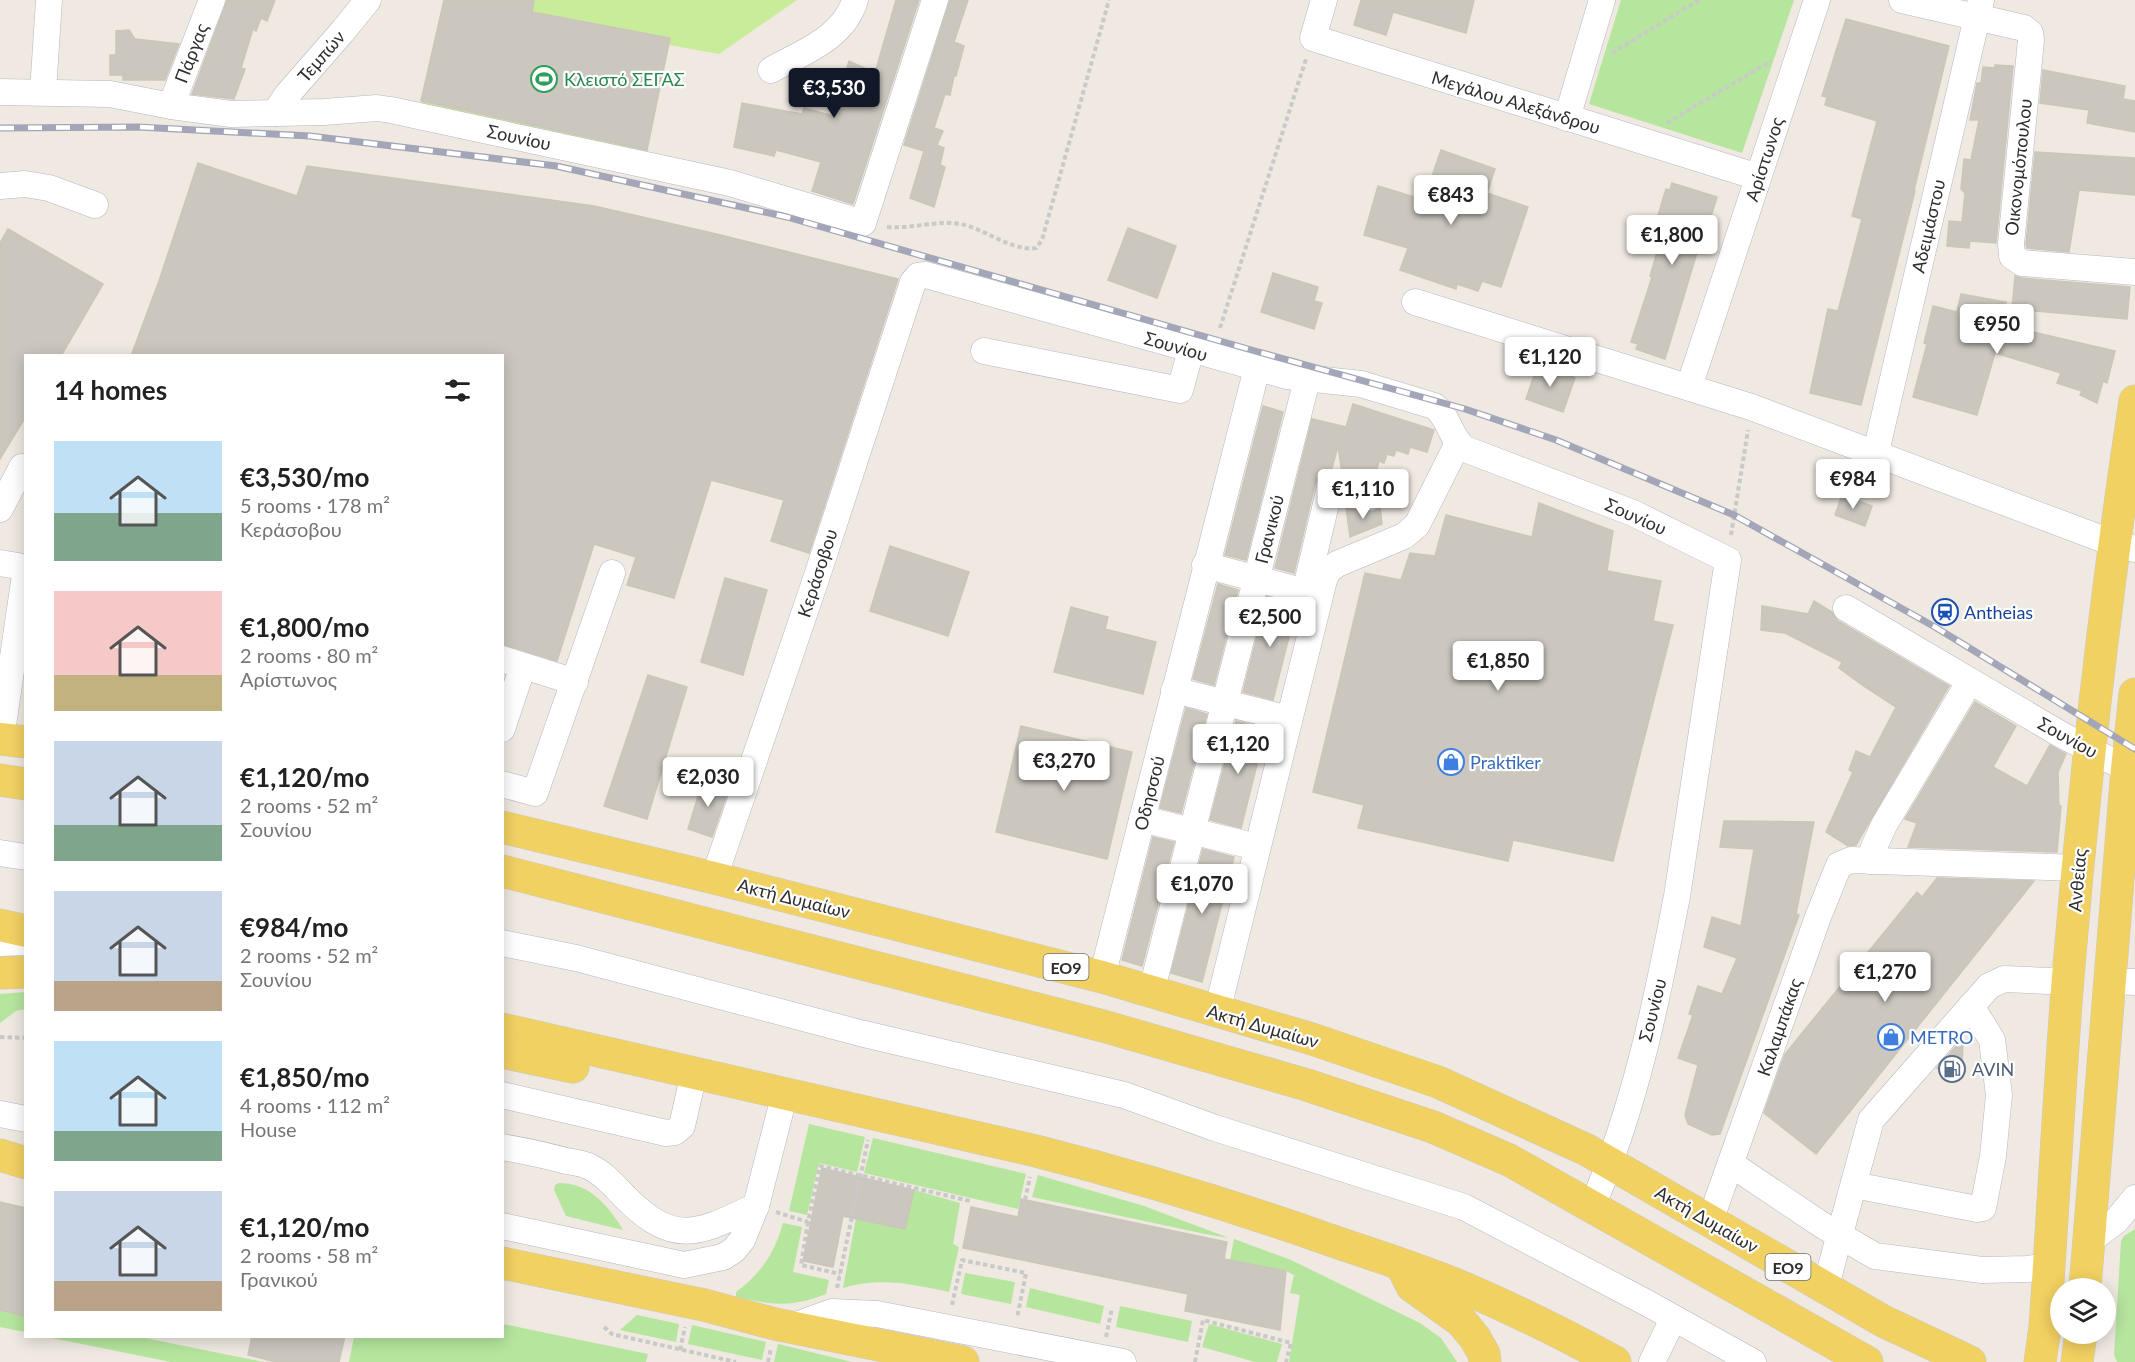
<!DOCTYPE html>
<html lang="en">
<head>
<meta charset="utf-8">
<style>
  body { margin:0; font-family:Lato,sans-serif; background:#f2f2f2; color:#222; height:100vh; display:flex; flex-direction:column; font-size:22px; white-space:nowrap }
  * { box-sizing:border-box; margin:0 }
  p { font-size:20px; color:#767676 }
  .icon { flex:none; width:33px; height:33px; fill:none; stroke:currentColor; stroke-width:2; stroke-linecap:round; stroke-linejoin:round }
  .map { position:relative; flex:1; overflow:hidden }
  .side { position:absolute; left:24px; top:354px; width:480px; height:984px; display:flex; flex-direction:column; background:#fff; border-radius:0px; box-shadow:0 3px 15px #0003 }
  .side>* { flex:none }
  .fabs { position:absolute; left:2050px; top:1278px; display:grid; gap:12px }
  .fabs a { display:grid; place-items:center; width:66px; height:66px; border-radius:50%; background:#fff; box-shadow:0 3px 15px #0003; font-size:30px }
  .price { position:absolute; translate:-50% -51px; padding:0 14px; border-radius:6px; background:#fff; color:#222; font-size:20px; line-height:39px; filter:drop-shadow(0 2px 3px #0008) }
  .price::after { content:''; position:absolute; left:50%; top:36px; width:18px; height:14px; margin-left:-9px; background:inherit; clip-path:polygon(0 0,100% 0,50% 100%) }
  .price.selected { background:#111827; color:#fff }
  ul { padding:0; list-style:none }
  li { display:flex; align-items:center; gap:18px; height:150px; padding:0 30px }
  li span { display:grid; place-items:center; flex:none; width:168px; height:120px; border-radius:0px; color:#555 }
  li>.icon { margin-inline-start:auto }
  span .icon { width:72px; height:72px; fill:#fffc; stroke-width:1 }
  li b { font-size:26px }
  h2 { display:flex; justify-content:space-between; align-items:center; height:72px; padding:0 30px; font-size:26px }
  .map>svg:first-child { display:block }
</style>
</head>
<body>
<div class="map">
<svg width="2135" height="1362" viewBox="0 0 2135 1362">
  <rect width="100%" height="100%" fill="#efe9e1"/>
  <g fill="#b6e59e">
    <path d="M1621 0H1794L1742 153 1589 104Z"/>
    <path d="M25 992V1009L16 1011 0 1023V994Z"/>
    <path d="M809 1124 865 1137 857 1172 819 1163 807 1215 789 1211Z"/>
    <path d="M873 1138 1026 1174 1018 1209 864 1173Z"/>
    <path d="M1038 1175 1144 1206 1229 1238 1205 1234 1032 1197Z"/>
    <path d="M559 1183C589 1183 608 1205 623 1230L566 1216 554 1190 555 1185Z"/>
    <path d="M914 1190 960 1203 953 1244 959 1247 949 1292C911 1284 881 1277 843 1288L856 1218 905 1229Z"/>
    <path d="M783 1223 802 1227 793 1272 829 1280 826 1294C790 1308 773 1305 736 1297V1292C761 1274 775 1252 783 1223Z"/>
    <path d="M2135 1229V1362H2117L2114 1355 2121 1241 2124 1236Z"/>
    <path d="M1234 1239 1291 1260 1420 1323 1441 1338 1457 1362H1289L1300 1295 1290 1293 1294 1275 1286 1271 1230 1260Z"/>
    <path d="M965 1273 1015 1282 1011 1304 961 1294Z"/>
    <path d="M1030 1288 1104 1306 1100 1324 1026 1307Z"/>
    <path d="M1120 1306 1192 1321 1188 1342 1116 1327Z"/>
    <path d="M0 1308 25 1313V1332L0 1327Z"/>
    <path d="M637 1315 679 1324 676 1342 620 1330Z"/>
    <path d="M503 1324 648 1354 646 1362H349L354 1337 502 1336Z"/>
    <path d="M1209 1324 1282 1344 1277 1362H1255L1202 1347Z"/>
    <path d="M692 1325 766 1342 762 1360 688 1344Z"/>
    <path d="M47 1337H140L264 1362H171Z"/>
    <path d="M778 1344 852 1362H774Z"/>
  </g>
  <path fill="#c9ec9a" d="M444 0H797L719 54 669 45 646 153 421 104Z"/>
  <g fill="#cbc7bf" stroke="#cbc5ba" stroke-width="1.5">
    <path d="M227 0H275L267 21 261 18 256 31 253 29 241 68 245 69 234 99 192 94Z"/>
    <path d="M444 0H534L532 12 670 38 647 150 421 101Z"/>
    <path d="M896 0H919L853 204 812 191 821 162 776 150 774 156 734 147 742 103 802 114 804 108 833 116 849 61 875 73Z"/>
    <path d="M950 0H968L954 42 964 46 956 76H954L950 95 945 94 934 128 943 131 937 145 944 148 940 165 945 167 934 207 910 198 924 151 904 145Z"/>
    <path d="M1361 0H1474L1466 33 1393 12 1386 35 1354 25Z"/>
    <path d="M1846 19 1949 46 1914 190 1915 191 1861 405 1810 393 1828 309 1838 311 1862 219 1852 216 1877 121 1825 105 1827 97 1822 96Z"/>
    <path d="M129 30 135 39 179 44 165 80H123V75H110V55H116V31Z"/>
    <path d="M1995 65 2013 66 1996 243 1970 241 1969 248 1947 246 1949 221 1962 222 1965 193 1961 189 1964 159 1971 160 1979 120H1970L1977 83H1981L1983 67 1995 68Z"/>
    <path d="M2043 70 2125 86 2123 99 2135 101V132L2087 123 2089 110 2040 103Z"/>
    <path d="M1441 150 1495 169 1487 193 1528 207 1501 287 1482 281 1478 291 1457 284 1456 289 1400 270 1408 248 1364 235 1378 186 1424 200Z"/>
    <path d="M2035 152 2135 158V195L2079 190 2069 252 2027 248 2026 244Z"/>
    <path d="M198 163 297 196 307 166 594 206 708 232 898 279 809 553 771 541 784 500 711 480 674 598 627 585 636 557 594 544 557 661 502 644V356H131L159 281Z"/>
    <path d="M1672 183 1717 197 1705 237 1702 236 1665 359 1636 349 1638 344 1631 342 1652 277 1650 276 1665 225 1656 222 1666 189 1670 190Z"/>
    <path d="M1128 228 1176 246 1157 298 1108 280Z"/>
    <path d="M8 229 103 284 61 356H26V416L0 459V243Z"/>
    <path d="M1273 273 1318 287 1314 301 1322 303 1314 329 1261 312Z"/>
    <path d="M2015 276 2021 278 2130 287 2127 319 2012 309Z"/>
    <path d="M1961 294 2006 302 2003 325 2115 351 2107 383 2103 381 2097 403 2080 395 2082 391 2057 383 2061 373 1995 353 1977 415 1913 397 1927 344 1924 343 1933 306 1957 312Z"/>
    <path d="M1538 364 1575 378 1563 412 1526 399Z"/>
    <path d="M1353 404 1434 430 1427 452 1410 447 1408 454 1396 450 1394 456 1387 454 1384 463 1379 461 1373 483 1342 474 1338 446 1331 472 1320 476 1315 484 1294 573 1275 568 1312 419 1346 427Z"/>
    <path d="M1263 406 1283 412 1246 560 1225 555Z"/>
    <path d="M1842 495 1872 506 1865 526 1835 515Z"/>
    <path d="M1539 503 1613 531 1607 571 1661 581 1653 621 1673 625 1613 861 1513 840 1508 861 1358 828 1364 805 1313 792 1365 573 1401 580 1410 553 1435 556 1446 515 1532 537Z"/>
    <path d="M1346 507 1366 512 1374 511 1380 507 1382 524 1350 537Z"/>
    <path d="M890 546 969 572 948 636 870 611Z"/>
    <path d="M725 578 767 590 743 675 701 662Z"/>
    <path d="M1218 584 1238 590 1214 685 1193 679Z"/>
    <path d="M1267 597 1297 605 1273 700 1243 692Z"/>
    <path d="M1814 601 1832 612 1838 621 1949 686 1856 845 1848 846 1826 832 1853 772 1849 770 1856 751 1870 757 1896 707 1862 685 1839 668 1842 662 1785 633 1761 630 1762 606 1808 614Z"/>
    <path d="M1071 607 1108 617 1105 629 1156 642 1143 694 1054 672Z"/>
    <path d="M648 675 687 687 647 819 604 806Z"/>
    <path d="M1975 702 2016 726 1993 767 2027 786 2050 745 2066 754 2058 772 2059 806H2061L2057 852 1908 847 1917 823 1905 819Z"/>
    <path d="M1186 708 1207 714 1181 813 1160 808Z"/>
    <path d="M1236 721 1266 729 1241 828 1210 820Z"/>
    <path d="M1021 726 1132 752 1107 859 996 832Z"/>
    <path d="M703 780 729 788 712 837 688 829Z"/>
    <path d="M1724 821 1814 822 1796 914 1799 915 1720 1134 1712 1135 1688 1124 1685 1115 1698 1065 1678 1058 1693 1015 1689 1014 1698 986 1722 994 1737 958 1704 947 1712 917 1741 926 1754 849 1720 847Z"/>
    <path d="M1153 837 1174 842 1142 966 1122 960Z"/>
    <path d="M1203 849 1234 857 1202 982 1171 973Z"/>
    <path d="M1937 878 2034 881 1816 1154 1764 1113 1785 1054 1917 892 1922 897Z"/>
    <path d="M1963 1038 1962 1068H1937Z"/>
    <path d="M822 1168 914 1190 905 1229 843 1216 833 1267 803 1261Z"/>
    <path d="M1021 1199 1227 1242 1224 1259 1286 1271 1280 1330 1185 1311 1188 1294 963 1248 971 1207 1018 1217Z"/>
    <path d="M0 1202 26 1208V1316L0 1310Z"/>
    <path d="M252 1336H345L339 1362H276L248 1355Z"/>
  </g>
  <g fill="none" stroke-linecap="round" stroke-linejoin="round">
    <defs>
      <g id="minor">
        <path d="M1324 0 1313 38 1758 177"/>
        <path d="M1902 0 2024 28 2030 33 2031 40 2011 244 2012 256 2022 263 2135 272"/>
        <path d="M771 70C803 52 844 38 855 0"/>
        <path d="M0 92 110 94 171 106 231 114 324 112 377 108 391 110 730 183 863 223 935 0"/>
        <path d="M43 92 49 0"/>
        <path d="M171 106 212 0"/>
        <path d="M275 113 287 95 342 32 368 0"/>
        <path d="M1567 118 1602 0"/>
        <path d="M0 186 25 184 49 188 95 205"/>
        <path d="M1415 302 1751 407 2113 543 2135 549"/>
        <path d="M984 351 1180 390 1191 350"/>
        <path d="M1689 387 1817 0"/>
        <path d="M1876 452 1981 0"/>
        <path d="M0 509 22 467"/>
        <path d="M0 563 18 566 23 570 25 575 1 739"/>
        <path d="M1205 565 1305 592 1321 585"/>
        <path d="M1305 592 1330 487 1369 497"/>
        <path d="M1846 608 2060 734 2135 773"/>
        <path d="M502 659 575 682"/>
        <path d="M1174 690 1289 719"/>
        <path d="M502 729 523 666"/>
        <path d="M502 784 535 793 612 573"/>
        <path d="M1142 819 1257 847"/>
        <path d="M0 853 26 857"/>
        <path d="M1871 861 1874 847 1884 825 1970 681"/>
        <path d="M714 878 816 579 913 282 918 276 926 275 1287 376 1361 384 1434 406C1449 416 1450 438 1465 449L1633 513 1728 560 1677 896C1657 1000 1635 1109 1592 1206"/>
        <path d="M0 943 26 942"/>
        <path d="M502 943 576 958 860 1033 1124 1095 1215 1128 1464 1207 1647 1303 1753 1362"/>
        <path d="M1102 977 1257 368"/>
        <path d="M2111 981 2135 982"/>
        <path d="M1151 993 1307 380"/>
        <path d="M1217 1012 1324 580 1328 571 1337 564 1404 536 1417 525 1454 451 1460 446"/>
        <path d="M502 1095 666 1133 675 1132 682 1126 694 1073"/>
        <path d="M0 1114 26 1119"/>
        <path d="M502 1147C524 1151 545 1155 566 1161 573 1162 582 1163 588 1166 603 1172 616 1188 627 1199 676 1248 701 1232 756 1206"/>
        <path d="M1731 1164 1822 1225 1875 1256 1982 1270 2027 1269 2049 1266"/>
        <path d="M1854 1185 1977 1209 1983 1208 1993 1156 1999 1095 1992 1040 1971 1006"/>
        <path d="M1710 1221 1818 917 1839 865 1851 860 2078 868"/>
        <path d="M502 1226 684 1265 723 1257 734 1250 742 1240 756 1206 785 1093"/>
        <path d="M2089 1241 2116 1221 2135 1198"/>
        <path d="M1825 1289 1871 1120 1989 986 2004 979 2049 981 2068 978"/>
        <path d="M791 1327 832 1312 877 1314 1123 1362"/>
        <path d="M1652 1362 1673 1319"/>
      </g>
      <g id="major">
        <path d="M0 739 26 742"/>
        <path d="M0 780 26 784"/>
        <path d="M502 827 714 878 1102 977 1312 1039 1438 1082 1587 1150 1883 1321 1970 1362"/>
        <path d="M502 871 1103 1026 1307 1085 1433 1127 1509 1160 1867 1362"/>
        <path d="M0 925 26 931"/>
        <path d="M0 973 26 972"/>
        <path d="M502 1029 1036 1151C1134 1176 1231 1205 1327 1239 1373 1255 1420 1269 1464 1288 1515 1310 1566 1335 1615 1362"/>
        <path d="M502 1052 573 1067"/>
        <path d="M0 1155 26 1163"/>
        <path d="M502 1263 704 1305 775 1324 963 1362"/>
        <path d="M1402 1266 1412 1286 1461 1321 1475 1338 1484 1354 1485 1362"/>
        <path d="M2085 1288 2127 769 2135 694"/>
        <path d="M2040 1362 2045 1327C2053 1210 2059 1093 2068 977 2084 784 2106 592 2135 401"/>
        <path d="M2077 1362 2081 1334"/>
      </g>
    </defs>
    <use href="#minor" stroke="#b4b7c1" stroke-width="27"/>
    <use href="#major" stroke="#c9c9c9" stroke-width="33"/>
    <g stroke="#c9c9c9" stroke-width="4" stroke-dasharray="4.5 3" stroke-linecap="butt">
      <path d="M1612 53 1699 0"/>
      <path d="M1667 123 1771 61"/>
      <path d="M887 227C912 229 937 220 961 224 985 229 1013 252 1036 248L1042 240 1109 0"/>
      <path d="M1220 328 1306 59"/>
      <path d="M1731 535 1748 430"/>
      <path d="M0 1037 26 1038"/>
      <path d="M1025 1200 1030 1177"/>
      <path d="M776 1212 808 1222 820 1166 970 1201"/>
      <path d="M808 1222 801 1265 840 1274"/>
      <path d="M837 1288 868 1140"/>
      <path d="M952 1305 962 1260 1026 1273 1017 1318"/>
      <path d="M604 1327 612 1334 736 1362"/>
      <path d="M1106 1337 1112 1308"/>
      <path d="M680 1350 685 1327"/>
      <path d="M768 1362 771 1348"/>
      <path d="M1195 1362 1203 1320 1291 1343 1286 1362"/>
    </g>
    <use href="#minor" stroke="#fff" stroke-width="26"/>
    <use href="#major" stroke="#f2d163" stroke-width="32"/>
    <defs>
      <path id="rail" d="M0 128 138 127 310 136 556 166 787 217 1255 351 1465 409 1556 440 1734 515 1935 627 2135 749"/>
    </defs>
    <use href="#rail" stroke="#a3a6b8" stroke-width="7"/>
    <use href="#rail" stroke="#fff" stroke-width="4.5" stroke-dasharray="14" stroke-linecap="butt"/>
  </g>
  <defs>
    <symbol id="stadium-ring" viewBox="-11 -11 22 22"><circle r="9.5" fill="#fff" stroke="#2e9e5b" stroke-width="1.5"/><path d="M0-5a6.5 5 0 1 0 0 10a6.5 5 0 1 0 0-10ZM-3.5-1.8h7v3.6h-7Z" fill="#2e9e5b"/></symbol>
    <symbol id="station-ring" viewBox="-11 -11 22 22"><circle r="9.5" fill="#fff" stroke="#1a4fb4" stroke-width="1.5"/><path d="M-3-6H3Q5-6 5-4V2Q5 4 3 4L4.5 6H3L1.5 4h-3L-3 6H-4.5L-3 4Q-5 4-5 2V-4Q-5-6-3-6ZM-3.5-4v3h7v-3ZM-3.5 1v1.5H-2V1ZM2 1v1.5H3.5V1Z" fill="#1a4fb4"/></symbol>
    <symbol id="shop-ring" viewBox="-11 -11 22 22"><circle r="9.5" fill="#fff" stroke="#3f7fe0" stroke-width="1.5"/><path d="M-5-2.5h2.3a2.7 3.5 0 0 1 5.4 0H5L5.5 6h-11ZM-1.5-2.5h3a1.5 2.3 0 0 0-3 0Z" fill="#3f7fe0"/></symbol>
    <symbol id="fuel-ring" viewBox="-11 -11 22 22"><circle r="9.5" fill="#fff" stroke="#5c6f8a" stroke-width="1.5"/><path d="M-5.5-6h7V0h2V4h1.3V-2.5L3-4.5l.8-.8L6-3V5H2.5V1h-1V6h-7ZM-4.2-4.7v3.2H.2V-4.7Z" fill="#5c6f8a"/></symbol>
  </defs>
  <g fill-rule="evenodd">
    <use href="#stadium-ring" x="529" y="64" width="30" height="30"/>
    <use href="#station-ring" x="1930" y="597" width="30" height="30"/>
    <use href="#shop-ring" x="1436" y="747" width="30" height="30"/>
    <use href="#shop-ring" x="1876" y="1022" width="30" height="30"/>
    <use href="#fuel-ring" x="1937" y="1054" width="30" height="30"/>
  </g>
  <g text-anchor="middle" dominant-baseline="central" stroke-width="4.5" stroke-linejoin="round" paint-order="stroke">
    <g fill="#fff" stroke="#6d6d6d" stroke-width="1.5">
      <rect x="1043.5" y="954" width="45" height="26" rx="4.5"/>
      <rect x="1765.5" y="1254" width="45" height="26" rx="4.5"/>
    </g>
    <g font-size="16" font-weight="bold" fill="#2e2e2e">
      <text x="1066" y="967">ΕΟ9</text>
      <text x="1788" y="1267">ΕΟ9</text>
    </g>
    <g font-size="18" fill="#2e2e2e" stroke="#fff">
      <text transform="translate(191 53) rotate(-69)">Πάργας</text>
      <text transform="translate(321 56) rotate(-49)">Τεμπών</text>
      <text transform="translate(1516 102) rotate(17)">Μεγάλου Αλεξάνδρου</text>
      <text transform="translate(519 137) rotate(12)">Σουνίου</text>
      <text transform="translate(1764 159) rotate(-72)">Αρίστωνος</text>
      <text transform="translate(2018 167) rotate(-84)">Οικονομόπουλου</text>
      <text transform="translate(1928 226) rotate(-77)">Αδειμάστου</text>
      <text transform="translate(1176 346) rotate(16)">Σουνίου</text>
      <text transform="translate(1636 516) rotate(24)">Σουνίου</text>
      <text transform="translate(1269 529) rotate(-76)">Γρανικού</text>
      <text transform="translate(817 573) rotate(-72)">Κεράσοβου</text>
      <text transform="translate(2068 737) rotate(29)">Σουνίου</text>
      <text transform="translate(1149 793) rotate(-76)">Οδησσού</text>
      <text transform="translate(2077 880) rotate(-85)">Ανθείας</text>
      <text transform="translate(794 898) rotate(14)">Ακτή Δυμαίων</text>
      <text transform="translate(1652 1010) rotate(-76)">Σουνίου</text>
      <text transform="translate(1263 1026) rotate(16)">Ακτή Δυμαίων</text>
      <text transform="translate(1779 1027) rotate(-71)">Καλαμπάκας</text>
      <text transform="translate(1707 1219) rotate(30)">Ακτή Δυμαίων</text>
    </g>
    <g font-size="18" fill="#27864d" stroke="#fff" text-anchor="start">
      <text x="564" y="79">Κλειστό ΣΕΓΑΣ</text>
    </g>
    <g font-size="18" fill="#164399" stroke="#fff" text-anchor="start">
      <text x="1964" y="612">Antheias</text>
    </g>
    <g font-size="18" fill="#366cbe" stroke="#fff" text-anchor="start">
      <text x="1470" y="762">Praktiker</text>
      <text x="1910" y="1037">METRO</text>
    </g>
    <g font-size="18" fill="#4e5e75" stroke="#fff" text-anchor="start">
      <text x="1972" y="1069">AVIN</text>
    </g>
  </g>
</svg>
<div class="fabs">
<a><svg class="icon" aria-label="layers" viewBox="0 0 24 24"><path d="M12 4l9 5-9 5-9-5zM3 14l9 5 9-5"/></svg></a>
</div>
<b class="price selected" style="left:834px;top:119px">€3,530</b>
<b class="price" style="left:1451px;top:226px">€843</b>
<b class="price" style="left:1672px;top:266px">€1,800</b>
<b class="price" style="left:1997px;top:355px">€950</b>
<b class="price" style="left:1550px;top:388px">€1,120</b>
<b class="price" style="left:1853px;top:510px">€984</b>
<b class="price" style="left:1363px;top:520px">€1,110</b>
<b class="price" style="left:1270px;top:648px">€2,500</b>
<b class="price" style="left:1498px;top:692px">€1,850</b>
<b class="price" style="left:1238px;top:775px">€1,120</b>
<b class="price" style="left:1064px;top:792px">€3,270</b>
<b class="price" style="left:708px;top:808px">€2,030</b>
<b class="price" style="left:1202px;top:915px">€1,070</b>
<b class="price" style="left:1885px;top:1003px">€1,270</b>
<section class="side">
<h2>14 homes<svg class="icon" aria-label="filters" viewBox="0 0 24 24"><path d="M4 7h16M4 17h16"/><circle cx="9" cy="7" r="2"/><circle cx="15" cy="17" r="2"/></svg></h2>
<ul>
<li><span style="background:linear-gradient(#bfe0f5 60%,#7fa58c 0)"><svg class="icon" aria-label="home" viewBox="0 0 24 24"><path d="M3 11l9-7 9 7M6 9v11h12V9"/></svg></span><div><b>€3,530/mo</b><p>5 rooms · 178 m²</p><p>Κεράσοβου</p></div></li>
<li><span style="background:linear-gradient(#f6c9c9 70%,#c2b280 0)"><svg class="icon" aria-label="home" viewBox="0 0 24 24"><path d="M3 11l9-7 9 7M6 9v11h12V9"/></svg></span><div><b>€1,800/mo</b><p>2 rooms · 80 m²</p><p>Αρίστωνος</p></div></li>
<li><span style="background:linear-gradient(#c9d6e8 70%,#7fa58c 0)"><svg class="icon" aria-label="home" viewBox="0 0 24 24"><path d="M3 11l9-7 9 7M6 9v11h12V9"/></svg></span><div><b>€1,120/mo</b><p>2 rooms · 52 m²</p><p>Σουνίου</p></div></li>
<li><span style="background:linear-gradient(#c9d6e8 75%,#b9a48a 0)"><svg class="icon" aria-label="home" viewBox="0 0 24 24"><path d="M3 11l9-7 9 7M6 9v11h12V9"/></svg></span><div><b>€984/mo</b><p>2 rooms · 52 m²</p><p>Σουνίου</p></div></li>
<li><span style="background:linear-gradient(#bfe0f5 75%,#7fa58c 0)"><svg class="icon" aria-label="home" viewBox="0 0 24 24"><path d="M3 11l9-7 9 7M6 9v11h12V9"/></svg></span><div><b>€1,850/mo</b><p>4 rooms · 112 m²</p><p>House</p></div></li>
<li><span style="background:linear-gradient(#c9d6e8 75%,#b9a48a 0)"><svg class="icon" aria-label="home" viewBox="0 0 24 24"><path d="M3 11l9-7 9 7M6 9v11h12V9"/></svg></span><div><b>€1,120/mo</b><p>2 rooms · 58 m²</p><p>Γρανικού</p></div></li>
</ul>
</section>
</div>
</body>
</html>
